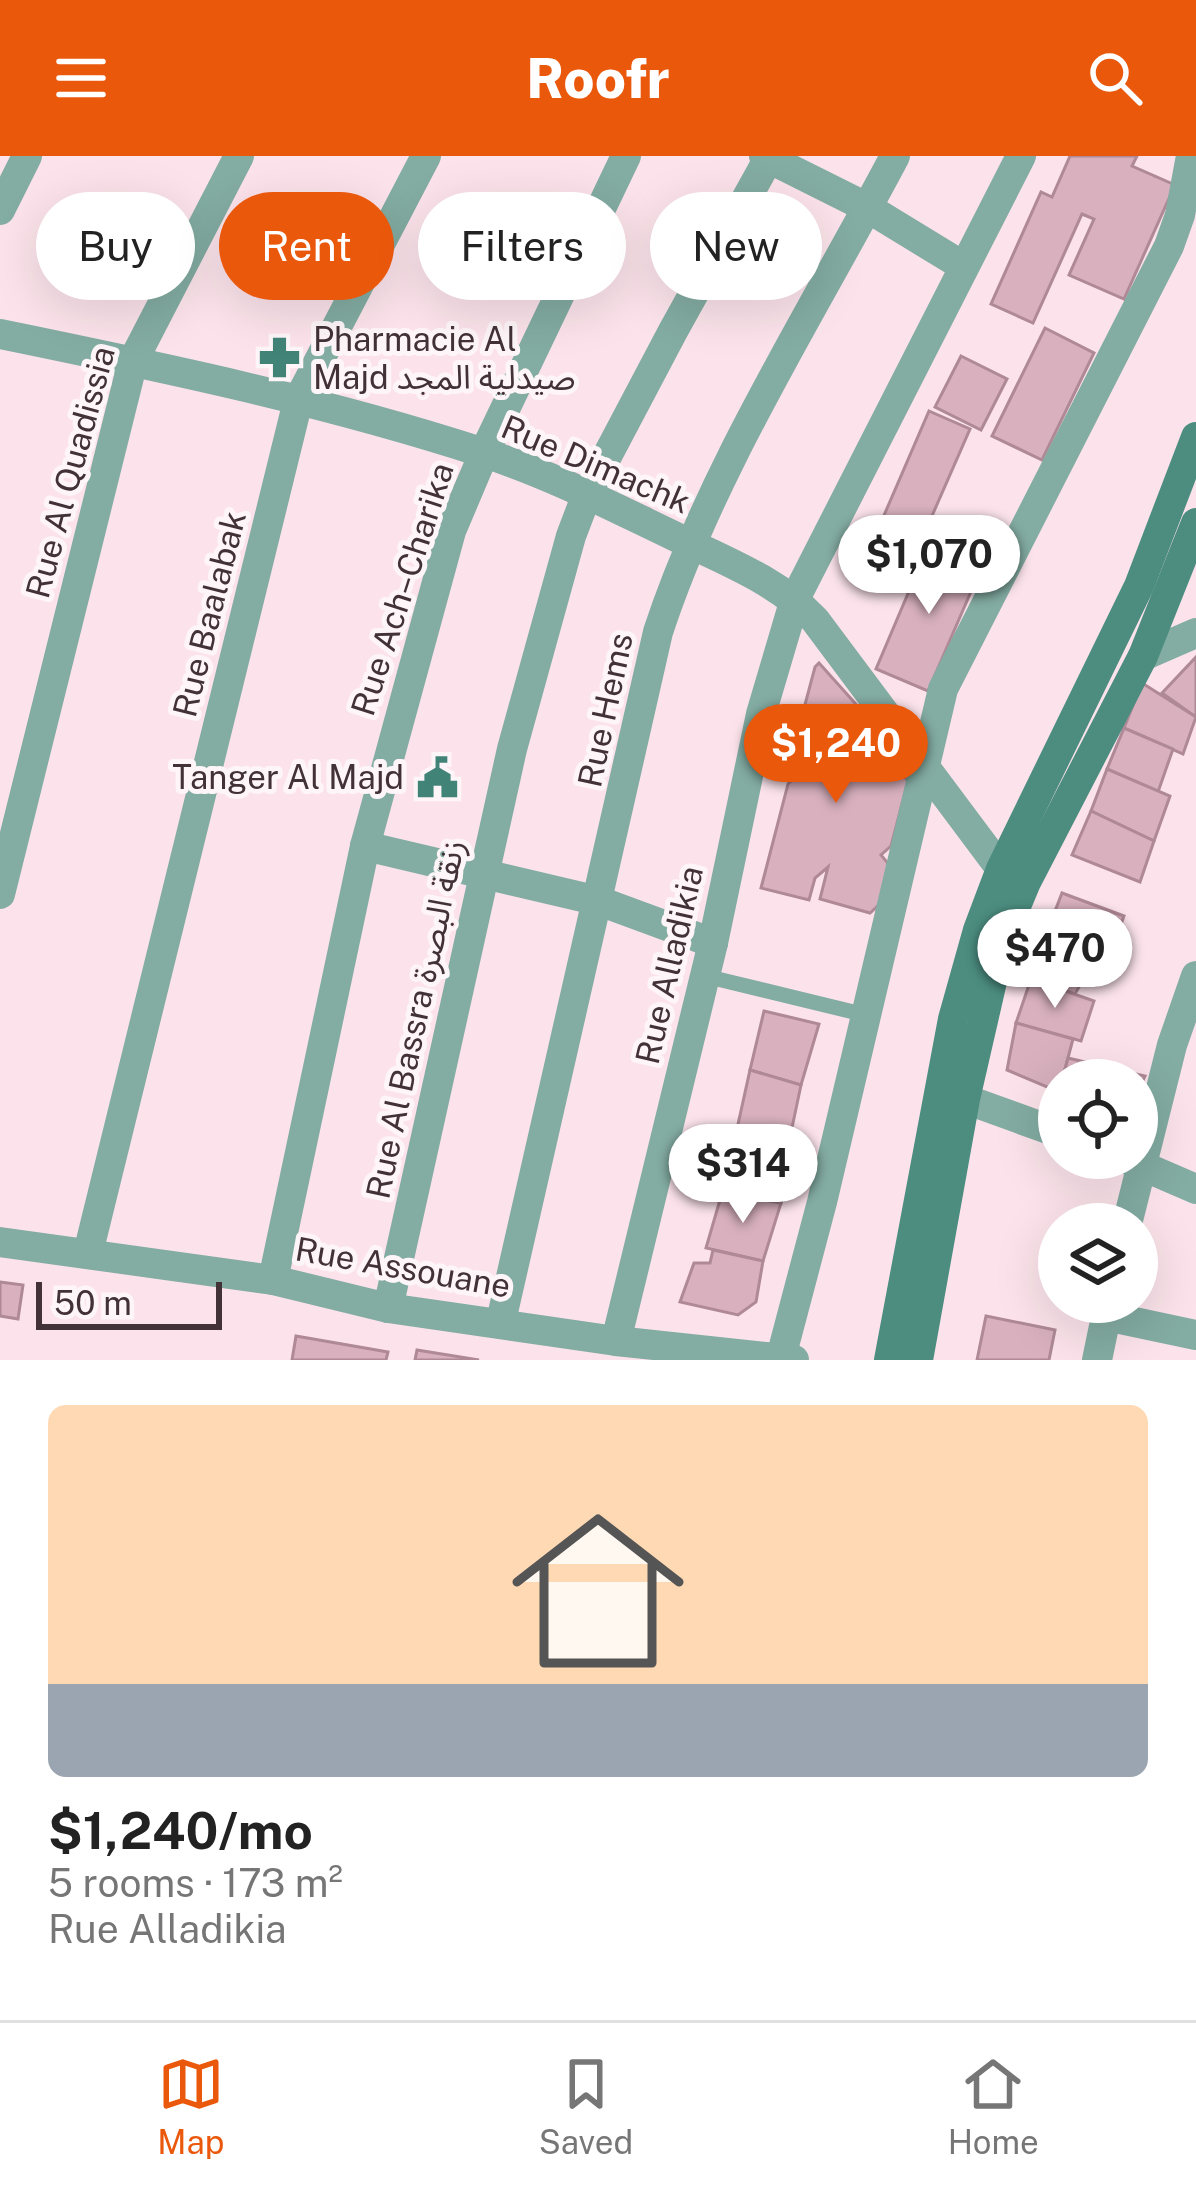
<!DOCTYPE html>
<html lang="en">
<head>
<meta charset="utf-8">
<style>
  body { margin:0; font-family:"Public Sans","Noto Sans Arabic",sans-serif; background:#f2f2f2; color:#222; height:100vh; display:flex; flex-direction:column; font-size:45px; white-space:nowrap }
  * { box-sizing:border-box; margin:0 }
  p { font-size:39px; color:#767676 }
  .icon { flex:none; width:66px; height:66px; fill:none; stroke:currentColor; stroke-width:2; stroke-linecap:round; stroke-linejoin:round }
  .map { position:relative; height:1204px; overflow:hidden }
  .panel { display:flex; flex-direction:column; background:#fff; flex:1 }
  .panel>* { flex:none }
  .guide { position:absolute; left:36px; top:36px; width:1125px; height:108px; display:flex; gap:24px }
  .fabs { position:absolute; left:1038px; top:903px; display:grid; gap:24px }
  .fabs a { display:grid; place-items:center; width:120px; height:120px; border-radius:50%; background:#fff; box-shadow:0 12px 48px #0002; font-size:60px }
  .scale { position:absolute; left:36px; bottom:30px; width:186px; box-sizing:border-box; padding-left:12px; border:6px solid #423238; border-top:0; font-size:33px; line-height:42px; white-space:nowrap; color:#423238; -webkit-text-stroke:9px #fef5f8; paint-order:stroke }
  .price { position:absolute; translate:-50% -102px; padding:0 27px; border-radius:42px; background:#fff; color:#222; font-size:39px; line-height:78px; filter:drop-shadow(0 3px 6px #0008) }
  .price::after { content:''; position:absolute; left:50%; top:72px; width:36px; height:27px; margin-left:-18px; background:inherit; clip-path:polygon(0 0,100% 0,50% 100%) }
  .price.selected { background:#ea580c; color:#fff }
  ul { padding:0; list-style:none }
  li { display:grid; align-content:center; gap:24px; height:636px; padding:0 48px }
  li span { display:grid; place-items:center; height:372px; border-radius:18px; color:#555 }
  li>.icon { margin-inline-start:auto }
  span .icon { width:216px; height:216px; fill:#fffc; stroke-width:1 }
  li b { font-size:51px }
  .chip { padding:0 42px; border-radius:54px; background:#fff; box-shadow:0 12px 48px #0002; font-size:42px; line-height:108px }
  .chip.selected { background:#ea580c; color:#fff }
  header { display:flex; justify-content:space-between; align-items:center; height:156px; padding:0 48px; background:#ea580c; color:#fff; font-size:54px; font-weight:800 }
  .menu { display:flex; justify-content:space-around; align-items:center; height:168px; border-top:3px solid #e0e0e0; background:#fff; font-size:33px; color:#767676 }
  .menu a { display:grid; justify-items:center; gap:6px }
  .menu .selected { color:#ea580c }
  .map>svg:first-child { display:block }
</style>
</head>
<body>
<header><svg class="icon" aria-label="menu" viewBox="0 0 24 24"><path d="M4 6h16M4 12h16M4 18h16"/></svg>Roofr<svg class="icon" aria-label="search" viewBox="0 0 24 24"><circle cx="10" cy="10" r="6"/><path d="M15 15l6 6"/></svg></header>
<div class="map">
<svg width="1196" height="1204" viewBox="0 0 1196 1204">
  <rect width="100%" height="100%" fill="#fce3eb"/>
  <g fill="#d8b0be" stroke="#af8996" stroke-width="3">
    <path d="M1070 0H1137L1132 10 1175 29 1124 143 1069 119 1094 63 1082 58 1033 167 991 148 1041 36 1052 41Z"/>
    <path d="M1045 172 1094 197 1042 304 992 280Z"/>
    <path d="M961 200 1007 223 981 274 935 251Z"/>
    <path d="M929 255 970 273 900 433 860 415Z"/>
    <path d="M929 388 982 410 928 535 876 513Z"/>
    <path d="M1196 501V561L1162 537Z"/>
    <path d="M819 507 871 565 857 578 855 585 865 576 908 625 891 690 881 699 891 711 881 747 870 757 820 743 828 711 815 722 809 744 761 732 788 628 793 623 787 616 815 511Z"/>
    <path d="M1142 527 1196 561 1183 598 1124 572Z"/>
    <path d="M1124 572 1173 593 1158 636 1107 613Z"/>
    <path d="M1107 613 1170 640 1154 685 1091 655Z"/>
    <path d="M1091 655 1154 685 1140 726 1072 699Z"/>
    <path d="M1062 737 1124 760 1110 800 1045 781Z"/>
    <path d="M1045 781 1110 800 1096 829 1084 822 1075 838 1031 823Z"/>
    <path d="M1031 823 1094 845 1081 885 1016 867Z"/>
    <path d="M764 855 819 868 801 929 750 914Z"/>
    <path d="M1016 867 1073 883 1059 936 1007 914Z"/>
    <path d="M1068 902 1145 920 1137 938V924H1062Z"/>
    <path d="M750 914 801 929 789 986 737 973Z"/>
    <path d="M737 973 789 986 781 1047 722 1037Z"/>
    <path d="M722 1037 781 1047 763 1105 706 1092Z"/>
    <path d="M713 1094 763 1105 756 1146 738 1159 680 1146 694 1107H710Z"/>
    <path d="M0 1126 23 1129 18 1163 0 1160Z"/>
    <path d="M986 1160 1055 1174 1049 1204H977Z"/>
    <path d="M296 1180 388 1196 386 1204H292Z"/>
    <path d="M417 1194 479 1204H415Z"/>
  </g>
  <g fill="none" stroke-linecap="round" stroke-linejoin="round">
    <path stroke="#83aca2" stroke-width="15" d="M705 820 866 859"/>
    <g stroke="#83aca2" stroke-width="30">
      <path d="M764 0 868 52 963 110"/>
      <path d="M0 54 27 0"/>
      <path d="M0 178C161 211 324 245 481 296 548 317 611 350 674 380 723 404 777 424 815 464L1001 713 1022 724"/>
      <path d="M1143 500 1196 477"/>
      <path d="M365 690 599 745 713 787"/>
      <path d="M0 738 133 205 239 0"/>
      <path d="M965 943 1059 977"/>
      <path d="M1124 1002 1196 1033"/>
      <path d="M1127 1068 1172 889 1196 820"/>
      <path d="M0 1086 273 1124 388 1152 616 1185 794 1204"/>
      <path d="M88 1097 298 245 426 0"/>
      <path d="M273 1124 365 690 451 375 484 297 626 0"/>
      <path d="M388 1152 512 593 571 380 587 338 673 175 770 0"/>
      <path d="M1106 1160 1196 1179"/>
      <path d="M501 1165 658 476C711 314 815 152 895 0"/>
      <path d="M616 1185 713 787 761 558 795 443 1021 0"/>
      <path d="M781 1201 822 1046 943 533 1169 90 1180 59 1191 0"/>
      <path d="M1097 1204 1109 1146"/>
    </g>
    <g stroke="#4c8d80" stroke-width="30">
      <path d="M889 1204 953 863 978 774 1001 713 1139 430 1196 281"/>
      <path d="M918 1204 965 943 1001 786 1026 726 1143 500 1196 367"/>
    </g>
  </g>
  <defs>
    <symbol id="pharmacy-bare" viewBox="-9 -9 18 18"><path d="M-2-6h4v4h4v4h-4v4h-4v-4h-4v-4h4Z" fill="#418477" stroke="#fef5f8" stroke-width="2.5" paint-order="stroke"/></symbol>
    <symbol id="civic-bare" viewBox="-9 -9 18 18"><path d="M-.6-6.5H3V-4.5H.6V-3L4-1V1h2V6H-6V1h2V-1L-.6-3ZM-1.2 2.5V6h2.4V2.5Z" fill="#418477" stroke="#fef5f8" stroke-width="2.5" paint-order="stroke"/></symbol>
  </defs>
  <g fill-rule="evenodd">
    <use href="#pharmacy-bare" x="250" y="172" width="59" height="59"/>
    <use href="#civic-bare" x="408" y="592" width="59" height="59"/>
  </g>
  <g text-anchor="middle" dominant-baseline="central" stroke-width="10" stroke-linejoin="round" paint-order="stroke">
    <g font-size="33" fill="#423238" stroke="#fef5f8" text-anchor="start">
      <text x="313" y="183">Pharmacie Al<tspan x="313" dy="38">Majd صيدلية المجد</tspan></text>
      <text x="404" y="621" text-anchor="end">Tanger Al Majd</text>
    </g>
    <g font-size="33" fill="#423238" stroke="#fef5f8">
      <text transform="translate(596 308) rotate(23)">Rue Dimachk</text>
      <text transform="translate(70 316) rotate(-75)">Rue Al Quadissia</text>
      <text transform="translate(402 433) rotate(-72)">Rue Ach–Charika</text>
      <text transform="translate(209 458) rotate(-76)">Rue Baalabak</text>
      <text transform="translate(605 554) rotate(-78)">Rue Hems</text>
      <text transform="translate(669 809) rotate(-77)">Rue Alladikia</text>
      <text transform="translate(415 863) rotate(-78)">Rue Al Bassra زنقة البصرة</text>
      <text transform="translate(403 1111) rotate(10)">Rue Assouane</text>
    </g>
  </g>
</svg>
<div class="fabs">
<a><svg class="icon" aria-label="locate" viewBox="0 0 24 24"><circle cx="12" cy="12" r="6"/><path d="M12 2v4M12 18v4M2 12h4M18 12h4"/></svg></a>
<a><svg class="icon" aria-label="layers" viewBox="0 0 24 24"><path d="M12 4l9 5-9 5-9-5zM3 14l9 5 9-5"/></svg></a>
</div>
<div class="scale">50 m</div>
<b class="price" style="left:929px;top:461px">$1,070</b>
<b class="price selected" style="left:836px;top:650px">$1,240</b>
<b class="price" style="left:1055px;top:855px">$470</b>
<b class="price" style="left:743px;top:1070px">$314</b>
<div class="guide">
<a class="chip">Buy</a>
<a class="chip selected">Rent</a>
<a class="chip">Filters</a>
<a class="chip">New</a>
</div>
</div>
<section class="panel">
<ul>
<li><span style="background:linear-gradient(#ffd9b3 75%,#9aa5b1 0)"><svg class="icon" aria-label="home" viewBox="0 0 24 24"><path d="M3 11l9-7 9 7M6 9v11h12V9"/></svg></span><div><b>$1,240/mo</b><p>5 rooms · 173 m²</p><p>Rue Alladikia</p></div></li>
</ul>
</section>
<nav class="menu">
<a class="selected"><svg class="icon" aria-label="map" viewBox="0 0 24 24"><path d="M3 6l6-2 6 2 6-2v14l-6 2-6-2-6 2zM9 4v14M15 6v14"/></svg>Map</a>
<a><svg class="icon" aria-label="saved" viewBox="0 0 24 24"><path d="M7 4h10v16l-5-4-5 4z"/></svg>Saved</a>
<a><svg class="icon" aria-label="home" viewBox="0 0 24 24"><path d="M3 11l9-7 9 7M6 9v11h12V9"/></svg>Home</a>
</nav>
</body>
</html>
